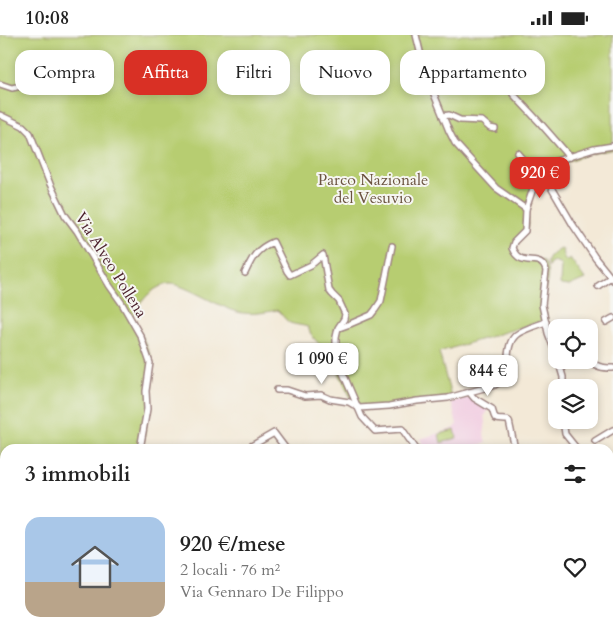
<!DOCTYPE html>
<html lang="it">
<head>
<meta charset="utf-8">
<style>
  body { margin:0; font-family:Cardo,serif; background:#f6f6f6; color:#222; height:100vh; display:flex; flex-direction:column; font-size:19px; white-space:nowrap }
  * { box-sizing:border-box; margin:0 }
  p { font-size:16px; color:#767676 }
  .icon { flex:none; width:28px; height:28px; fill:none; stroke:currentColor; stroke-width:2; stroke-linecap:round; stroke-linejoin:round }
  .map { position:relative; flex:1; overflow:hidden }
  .side { position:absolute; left:0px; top:409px; width:614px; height:196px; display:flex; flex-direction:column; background:#fff; border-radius:15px 15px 0 0; box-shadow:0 2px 8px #0003 }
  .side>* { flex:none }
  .top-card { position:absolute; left:15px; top:15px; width:584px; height:45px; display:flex; gap:10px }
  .fabs { position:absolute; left:548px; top:284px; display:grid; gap:10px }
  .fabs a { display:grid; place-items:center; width:50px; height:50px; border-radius:10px; background:#fff; box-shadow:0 2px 8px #0003; font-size:25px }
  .price { position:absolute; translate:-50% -42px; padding:0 11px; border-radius:10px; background:#fff; color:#222; font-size:16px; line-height:32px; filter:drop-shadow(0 1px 2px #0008) }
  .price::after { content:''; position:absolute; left:50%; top:30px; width:15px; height:11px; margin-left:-8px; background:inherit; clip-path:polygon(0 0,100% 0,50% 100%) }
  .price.on { background:#d93025; color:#fff }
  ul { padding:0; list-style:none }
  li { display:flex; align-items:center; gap:15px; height:125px; padding:0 25px }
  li+li { border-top:1px solid #e0e0e0 }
  li span { display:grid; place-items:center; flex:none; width:140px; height:100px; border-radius:15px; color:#555 }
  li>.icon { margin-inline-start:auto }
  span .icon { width:60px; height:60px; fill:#fffc; stroke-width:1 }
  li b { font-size:21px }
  h2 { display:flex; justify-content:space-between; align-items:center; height:60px; padding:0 25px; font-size:21px }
  .tag { padding:0 18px; border-radius:15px; background:#fff; box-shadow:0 2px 8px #0003; font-size:18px; line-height:45px }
  .tag.on { background:#d93025; color:#fff }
  .status { display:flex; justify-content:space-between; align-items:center; height:35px; padding:0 25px; background:#fff; direction:ltr }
  .status svg { height:14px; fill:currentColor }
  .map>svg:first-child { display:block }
</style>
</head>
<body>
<div class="status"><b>10:08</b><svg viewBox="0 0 49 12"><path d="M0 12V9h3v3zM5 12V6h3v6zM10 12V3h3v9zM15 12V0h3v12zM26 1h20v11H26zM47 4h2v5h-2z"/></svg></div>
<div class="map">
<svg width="613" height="604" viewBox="0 0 613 604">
  <rect width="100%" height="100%" fill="#f6f6f2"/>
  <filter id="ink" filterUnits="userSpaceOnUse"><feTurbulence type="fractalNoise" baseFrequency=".02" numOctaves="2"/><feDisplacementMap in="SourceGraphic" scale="10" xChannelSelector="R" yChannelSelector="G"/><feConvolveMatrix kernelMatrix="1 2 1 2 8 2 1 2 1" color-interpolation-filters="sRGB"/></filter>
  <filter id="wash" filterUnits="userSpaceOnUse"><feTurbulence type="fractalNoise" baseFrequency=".0096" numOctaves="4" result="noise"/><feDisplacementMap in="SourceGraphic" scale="20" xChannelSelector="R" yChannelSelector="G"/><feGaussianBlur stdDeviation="1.12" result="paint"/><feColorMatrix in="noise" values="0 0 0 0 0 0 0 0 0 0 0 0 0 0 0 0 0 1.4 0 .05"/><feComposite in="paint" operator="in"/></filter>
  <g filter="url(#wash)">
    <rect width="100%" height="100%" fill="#f3e9d7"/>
    <path fill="#f2cfe2" d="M469 362 489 374 484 382 486 386 484 400 486 408 481 410 480 409 469 414H426L420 404 455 393 457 389 451 367Z"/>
    <g fill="#b7cd71" stroke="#80764e">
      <path d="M0 0H613V115C591 116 567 127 546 134 539 146 529 159 528 173 527 180 529 187 527 193 523 206 510 205 518 221L526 223 542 225C554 240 543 251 544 268 544 273 546 279 548 284L439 317 452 365 414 368 390 375 367 374 354 369 331 322 311 300 308 292C302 290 296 290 290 288 285 285 282 279 277 275 262 278 246 281 231 275 227 274 224 271 220 270 208 265 180 248 169 249 160 250 151 256 145 263 140 269 135 274 132 282L145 308 150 320 151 331 149 372 142 414H5V456L0 460Z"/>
      <path d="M560 213 563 215 562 217 565 225H567L570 223 585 244 569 251 561 250 560 249 561 229 554 226 550 228 548 232C544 222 552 218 560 213Z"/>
      <path d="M455 395 457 403 441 408 439 399Z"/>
    </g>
  </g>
  <g filter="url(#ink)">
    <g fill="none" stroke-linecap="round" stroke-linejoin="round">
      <defs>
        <g id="minor">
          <path d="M416 0 425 37 449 96 455 108 496 153 526 174"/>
          <path d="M0 49 12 53 29 49"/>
          <path d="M513 59 541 89 570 122"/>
          <path d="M0 80 23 91 30 98 50 149 65 180 77 196 109 250 121 267 141 302 150 328 146 356 147 374 140 414"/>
          <path d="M443 81 449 80 460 85 482 86 490 93 495 94"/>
          <path d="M518 118 525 126 537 133 549 149 573 190 596 224 613 245"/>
          <path d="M539 136 526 174 525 196 514 207 512 213C521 235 541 216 546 236L542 270 548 298 556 319"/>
          <path d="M539 136 550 128 556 126 594 114 613 111"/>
          <path d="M245 238C252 223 256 214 273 207L287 236 290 240 311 230 323 220 329 255 332 259 339 266 345 279 344 284 338 293 336 302V308L339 329 362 382 375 396 402 394 416 414"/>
          <path d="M598 251 611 242"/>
          <path d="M606 287 613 283"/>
          <path d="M339 293 350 289 371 280 375 275 381 266 392 211"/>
          <path d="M558 325 563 342V352"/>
          <path d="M588 325C596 332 603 333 613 333"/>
          <path d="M277 355H287L305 361 321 360 330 364 349 367 359 373 389 371 417 366 448 363 495 350C514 340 502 312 516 300 523 294 538 290 546 287"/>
          <path d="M469 357 474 363 492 374C496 386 493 384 507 385L509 386 515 414"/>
          <path d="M563 385 565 399 577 414"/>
          <path d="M595 406 613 395"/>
          <path d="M246 414 274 398 286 414"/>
          <path d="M0 458 5 455"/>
          <path d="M609 487H613"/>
          <path d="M609 535 613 533"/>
          <path d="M609 540 613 552"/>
          <path d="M609 556H613"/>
          <path d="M609 573 613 585"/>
          <path d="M137 600 138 604"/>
          <path d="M426 600 428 604"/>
          <path d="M469 600 470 604"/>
          <path d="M174 604 175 600"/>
          <path d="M203 604 204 600"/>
          <path d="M234 604 244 600"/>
          <path d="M349 604 359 600"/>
          <path d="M489 604 491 600"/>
        </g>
      </defs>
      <use href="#minor" stroke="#9e8481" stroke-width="8"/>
      <use href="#minor" stroke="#fff" stroke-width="5"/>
    </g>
  </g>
  <g text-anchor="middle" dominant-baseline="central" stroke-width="4" stroke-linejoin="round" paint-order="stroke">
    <g font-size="16" fill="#6b5340" stroke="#f6f6f2">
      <text x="373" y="145">Parco Nazionale<tspan x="373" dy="18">del Vesuvio</tspan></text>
    </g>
    <g font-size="16" fill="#4a1f2b" stroke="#f6f6f2">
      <text transform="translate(111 230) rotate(58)">Via Alveo Pollena</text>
    </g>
  </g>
</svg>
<div class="fabs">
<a><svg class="icon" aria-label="locate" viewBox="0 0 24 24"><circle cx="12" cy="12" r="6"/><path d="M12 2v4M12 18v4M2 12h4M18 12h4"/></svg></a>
<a><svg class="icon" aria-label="layers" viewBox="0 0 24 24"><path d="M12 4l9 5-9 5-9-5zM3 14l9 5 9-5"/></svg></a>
</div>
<b class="price on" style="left:540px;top:164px">920 €</b>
<b class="price" style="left:322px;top:350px">1 090 €</b>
<b class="price" style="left:488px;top:362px">844 €</b>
<div class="top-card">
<a class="tag">Compra</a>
<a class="tag on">Affitta</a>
<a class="tag">Filtri</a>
<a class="tag">Nuovo</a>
<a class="tag">Appartamento</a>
</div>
<section class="side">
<h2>3 immobili<svg class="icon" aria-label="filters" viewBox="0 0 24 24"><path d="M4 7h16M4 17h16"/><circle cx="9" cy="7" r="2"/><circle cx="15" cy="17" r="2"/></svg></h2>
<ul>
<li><span style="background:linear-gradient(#a9c7e8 65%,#b9a48a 0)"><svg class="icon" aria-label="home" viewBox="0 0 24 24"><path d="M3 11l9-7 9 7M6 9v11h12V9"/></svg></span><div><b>920 €/mese</b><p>2 locali · 76 m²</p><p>Via Gennaro De Filippo</p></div><svg class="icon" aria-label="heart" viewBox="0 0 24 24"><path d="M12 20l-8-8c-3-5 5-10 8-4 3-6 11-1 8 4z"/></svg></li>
</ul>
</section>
</div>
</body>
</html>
